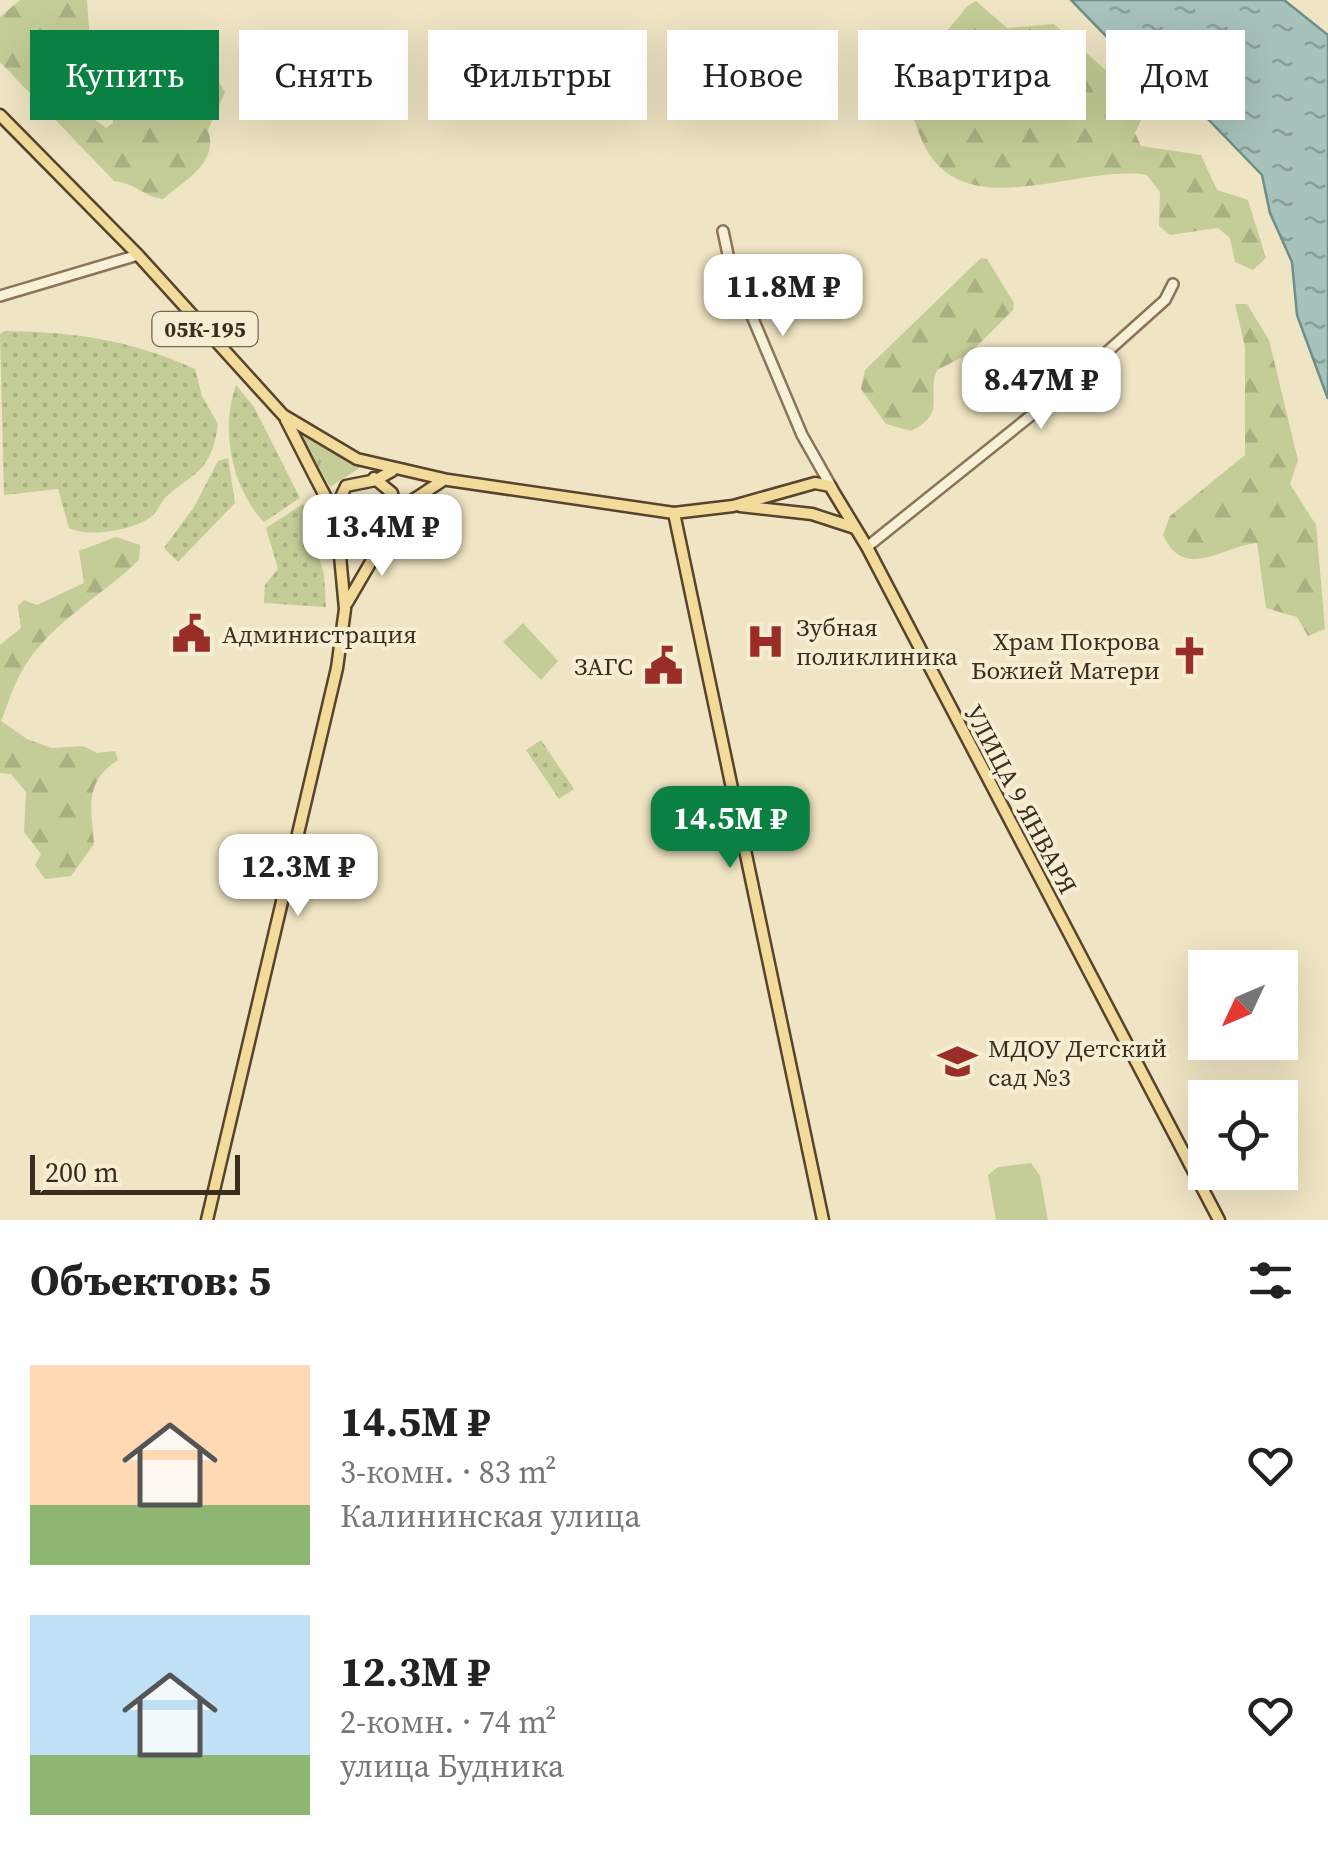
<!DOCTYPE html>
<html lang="ru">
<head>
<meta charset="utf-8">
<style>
  body { margin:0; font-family:"Source Serif 4",serif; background:#f6f6f6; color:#222; height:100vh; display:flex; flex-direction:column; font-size:38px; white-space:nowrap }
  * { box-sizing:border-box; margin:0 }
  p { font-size:32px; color:#767676 }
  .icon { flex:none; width:55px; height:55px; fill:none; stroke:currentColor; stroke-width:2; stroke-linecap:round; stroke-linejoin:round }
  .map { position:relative; height:1220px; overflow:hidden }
  .drawer { display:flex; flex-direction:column; background:#fff; flex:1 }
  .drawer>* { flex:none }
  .hud { position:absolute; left:30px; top:30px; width:1270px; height:90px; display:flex; gap:20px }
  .needle { width:65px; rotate:226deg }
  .controls { position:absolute; left:1188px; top:950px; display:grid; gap:20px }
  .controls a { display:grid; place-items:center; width:110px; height:110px; border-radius:0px; background:#fff; box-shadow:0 10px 40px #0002; font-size:50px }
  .scale { position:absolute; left:30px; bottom:25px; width:210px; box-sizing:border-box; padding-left:10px; border:5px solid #392d1e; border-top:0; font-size:28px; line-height:35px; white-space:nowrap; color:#392d1e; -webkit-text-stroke:8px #f6eed3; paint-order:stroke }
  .price { position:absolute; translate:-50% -85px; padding:0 22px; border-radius:20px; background:#fff; color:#222; font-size:32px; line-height:65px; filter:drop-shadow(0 2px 5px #0008) }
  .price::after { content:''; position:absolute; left:50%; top:60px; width:30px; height:22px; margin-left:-15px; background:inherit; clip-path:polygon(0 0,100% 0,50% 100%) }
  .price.current { background:#0b8043; color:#fff }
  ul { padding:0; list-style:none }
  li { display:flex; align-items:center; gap:30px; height:250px; padding:0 30px }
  li span { display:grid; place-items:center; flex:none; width:280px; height:200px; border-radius:0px; color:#555 }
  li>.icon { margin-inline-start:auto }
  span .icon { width:120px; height:120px; fill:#fffc; stroke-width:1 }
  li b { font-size:42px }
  h2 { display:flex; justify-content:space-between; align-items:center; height:120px; padding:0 30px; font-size:42px }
  .pill { padding:0 35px; border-radius:0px; background:#fff; box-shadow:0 10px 40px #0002; font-size:35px; line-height:90px }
  .pill.current { background:#0b8043; color:#fff }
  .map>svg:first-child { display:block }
</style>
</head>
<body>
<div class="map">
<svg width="1328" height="1220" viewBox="0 0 1328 1220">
  <defs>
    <pattern id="grass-tufts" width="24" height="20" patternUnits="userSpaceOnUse" patternTransform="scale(2.5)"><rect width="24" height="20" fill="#c4cd97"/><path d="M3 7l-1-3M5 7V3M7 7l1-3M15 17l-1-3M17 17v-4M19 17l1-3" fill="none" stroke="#a9b082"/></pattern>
    <pattern id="forest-firs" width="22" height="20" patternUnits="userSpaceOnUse" patternTransform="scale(2.5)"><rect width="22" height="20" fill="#c4cd97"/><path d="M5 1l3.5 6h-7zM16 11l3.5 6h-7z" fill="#a9b082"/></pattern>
    <pattern id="park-dots" width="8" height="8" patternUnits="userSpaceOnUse" patternTransform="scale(2.5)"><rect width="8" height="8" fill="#c4cd97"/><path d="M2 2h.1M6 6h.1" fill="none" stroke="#a9b082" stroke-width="1.8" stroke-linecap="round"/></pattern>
    <pattern id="water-ripples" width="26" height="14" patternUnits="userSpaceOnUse" patternTransform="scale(2.5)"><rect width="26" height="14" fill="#a6c2bb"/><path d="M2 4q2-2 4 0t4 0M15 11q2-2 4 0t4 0" fill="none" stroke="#889e97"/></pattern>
  </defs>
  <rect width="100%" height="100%" fill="#efe4c3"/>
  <path fill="url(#grass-tufts)" d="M296 427 361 467 330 487Z"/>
  <g fill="url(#forest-firs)">
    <path d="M20 0H87L92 69 80 78 81 110 106 128 113 123 112 88 131 64H141L149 73 145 106 182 107 219 82 225 92 208 130C219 163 185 180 163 199 142 196 140 185 114 181L0 62V17Z"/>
    <path d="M976 1 1007 28 1054 24 1147 107 1135 133 1141 146 1201 155 1217 190 1248 200 1266 258 1253 270 1235 262 1230 238 1218 228 1170 235 1159 226 1160 192 1147 175C1075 163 954 233 919 133 913 117 905 98 911 81 921 55 950 31 966 7Z"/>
    <path d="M981 258 987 259 1014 303 1013 310 969 354 937 370C926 397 948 413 911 431L886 424 861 389 865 370Z"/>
    <path d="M1235 304H1247L1269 340 1298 460 1290 484 1316 525 1325 629 1308 636 1297 617 1266 608 1257 543C1223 546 1184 582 1163 535L1170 516 1245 455V347Z"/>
    <path d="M116 537 140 545 139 560C101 597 51 622 23 669 13 685 8 705 1 721L27 739 52 748 83 746 97 753 115 751 118 760C84 782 91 807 94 844L71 876 45 879 35 865 41 854 24 832 26 792 11 774 0 773V645L21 628 18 606 24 600 37 605 84 583 79 551Z"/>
  </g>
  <g fill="url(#park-dots)">
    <path d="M5 331C75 332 131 340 195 369L202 396 218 424C211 472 197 470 166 497 161 502 158 511 152 516 135 530 89 538 69 528L58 489 4 495 0 334Z"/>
    <path d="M236 385 254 407 300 498 264 522C232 489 220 429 236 385Z"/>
    <path d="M228 458 235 503 178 562 164 548 194 507 218 461Z"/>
    <path d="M303 504 324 574 326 607 264 603 265 585 278 569 266 528Z"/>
    <path d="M541 740 574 789 559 799 526 750Z"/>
  </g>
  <g fill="#c4cd97">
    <path d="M523 623 558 661 541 680 503 642Z"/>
    <path d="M1031 1163 1040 1176 1048 1220H996L988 1175 998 1167Z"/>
  </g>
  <path fill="url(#water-ripples)" stroke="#6c9089" stroke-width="2.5" d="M1071 0H1284L1328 35V399L1297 315 1292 262 1270 213 1262 175 1203 114 1138 69Z"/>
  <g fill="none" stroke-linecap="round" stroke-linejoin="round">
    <defs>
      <g id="minor">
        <path d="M723 231 730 264 802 435 832 488"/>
        <path d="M0 296 138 255"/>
        <path d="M867 547 1079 377 1165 300 1173 284"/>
      </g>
      <g id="major">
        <path d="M0 115 138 255 283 415 357 459 448 480 674 513 733 506 815 483 830 486 867 547 1219 1220"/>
        <path d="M286 420C298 442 339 529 352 538L382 537 407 504 442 481"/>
        <path d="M374 478 392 493 396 516"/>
        <path d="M740 506 812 514 855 528"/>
        <path d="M335 510 346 486 376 480 392 471"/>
        <path d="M674 513 823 1220"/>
        <path d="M347 603 386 536"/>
        <path d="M207 1220 337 668 345 609 337 524"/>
      </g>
    </defs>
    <use href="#minor" stroke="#8a755a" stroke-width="14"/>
    <use href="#major" stroke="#57432e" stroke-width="15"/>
    <use href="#minor" stroke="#f9f1d7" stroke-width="9"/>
    <use href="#major" stroke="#f3db9b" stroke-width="10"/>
  </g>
  <defs>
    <symbol id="civic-bare" viewBox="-9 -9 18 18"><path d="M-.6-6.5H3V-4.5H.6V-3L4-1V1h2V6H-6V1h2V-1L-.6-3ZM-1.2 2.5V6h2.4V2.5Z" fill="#9a2d28" stroke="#f6eed3" stroke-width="2.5" paint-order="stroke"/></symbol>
    <symbol id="hospital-bare" viewBox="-9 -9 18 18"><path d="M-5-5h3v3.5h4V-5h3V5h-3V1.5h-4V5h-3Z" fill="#9a2d28" stroke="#f6eed3" stroke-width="2.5" paint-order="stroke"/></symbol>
    <symbol id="church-bare" viewBox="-9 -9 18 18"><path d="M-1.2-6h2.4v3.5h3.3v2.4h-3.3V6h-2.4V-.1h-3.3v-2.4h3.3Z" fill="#9a2d28" stroke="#f6eed3" stroke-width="2.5" paint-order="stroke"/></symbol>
    <symbol id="school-bare" viewBox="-9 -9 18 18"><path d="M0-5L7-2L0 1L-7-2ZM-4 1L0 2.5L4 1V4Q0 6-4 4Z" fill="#9a2d28" stroke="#f6eed3" stroke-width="2.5" paint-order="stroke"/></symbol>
  </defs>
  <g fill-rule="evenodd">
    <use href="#civic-bare" x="164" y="606" width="55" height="55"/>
    <use href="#hospital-bare" x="738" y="614" width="55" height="55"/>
    <use href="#church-bare" x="1162" y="628" width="55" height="55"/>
    <use href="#civic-bare" x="636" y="638" width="55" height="55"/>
    <use href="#school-bare" x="930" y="1034" width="55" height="55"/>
  </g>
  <g text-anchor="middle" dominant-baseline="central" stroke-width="8" stroke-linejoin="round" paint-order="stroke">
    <rect fill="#f6eed3" stroke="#726754" stroke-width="2.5" x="152.5" y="312" width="105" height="34" rx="8"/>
    <g font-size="22" font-weight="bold" fill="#392d1e">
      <text x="205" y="329">05К-195</text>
    </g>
    <g font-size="25" fill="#392d1e" stroke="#f6eed3" text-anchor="start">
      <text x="796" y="627">Зубная<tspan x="796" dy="29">поликлиника</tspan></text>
      <text x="222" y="634">Администрация</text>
      <text x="1160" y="641" text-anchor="end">Храм Покрова<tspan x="1160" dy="29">Божией Матери</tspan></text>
      <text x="633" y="666" text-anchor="end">ЗАГС</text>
      <text x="988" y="1048">МДОУ Детский<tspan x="988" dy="29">сад №3</tspan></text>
    </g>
    <g font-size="25" fill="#392d1e" stroke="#f6eed3">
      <text transform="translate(1021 799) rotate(62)">УЛИЦА 9 ЯНВАРЯ</text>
    </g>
  </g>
</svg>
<div class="controls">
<a><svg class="needle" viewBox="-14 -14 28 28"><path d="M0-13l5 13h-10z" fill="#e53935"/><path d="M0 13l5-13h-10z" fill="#767676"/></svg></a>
<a><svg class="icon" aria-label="locate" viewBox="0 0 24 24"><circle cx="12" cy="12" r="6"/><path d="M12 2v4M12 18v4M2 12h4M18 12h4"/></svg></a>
</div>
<div class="scale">200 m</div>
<b class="price" style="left:783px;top:339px">11.8M ₽</b>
<b class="price" style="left:1041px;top:432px">8.47M ₽</b>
<b class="price" style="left:382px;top:579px">13.4M ₽</b>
<b class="price current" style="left:730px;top:871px">14.5M ₽</b>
<b class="price" style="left:298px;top:919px">12.3M ₽</b>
<div class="hud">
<a class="pill current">Купить</a>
<a class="pill">Снять</a>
<a class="pill">Фильтры</a>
<a class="pill">Новое</a>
<a class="pill">Квартира</a>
<a class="pill">Дом</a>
</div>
</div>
<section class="drawer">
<h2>Объектов: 5<svg class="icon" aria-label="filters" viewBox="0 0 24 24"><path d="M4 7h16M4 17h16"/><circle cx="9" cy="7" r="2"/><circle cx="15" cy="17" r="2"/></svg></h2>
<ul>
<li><span style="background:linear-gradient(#ffd9b3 70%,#8fb573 0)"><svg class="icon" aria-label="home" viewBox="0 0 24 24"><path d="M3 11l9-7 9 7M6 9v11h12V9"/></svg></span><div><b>14.5M ₽</b><p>3-комн. · 83 m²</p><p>Калининская улица</p></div><svg class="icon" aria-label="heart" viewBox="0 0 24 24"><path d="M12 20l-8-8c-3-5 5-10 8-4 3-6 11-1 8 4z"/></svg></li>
<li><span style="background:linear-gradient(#bfe0f5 70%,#8fb573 0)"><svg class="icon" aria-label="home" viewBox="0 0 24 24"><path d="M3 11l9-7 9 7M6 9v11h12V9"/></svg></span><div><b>12.3M ₽</b><p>2-комн. · 74 m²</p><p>улица Будника</p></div><svg class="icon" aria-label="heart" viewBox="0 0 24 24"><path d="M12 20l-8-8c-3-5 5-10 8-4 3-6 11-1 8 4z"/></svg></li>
</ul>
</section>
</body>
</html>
